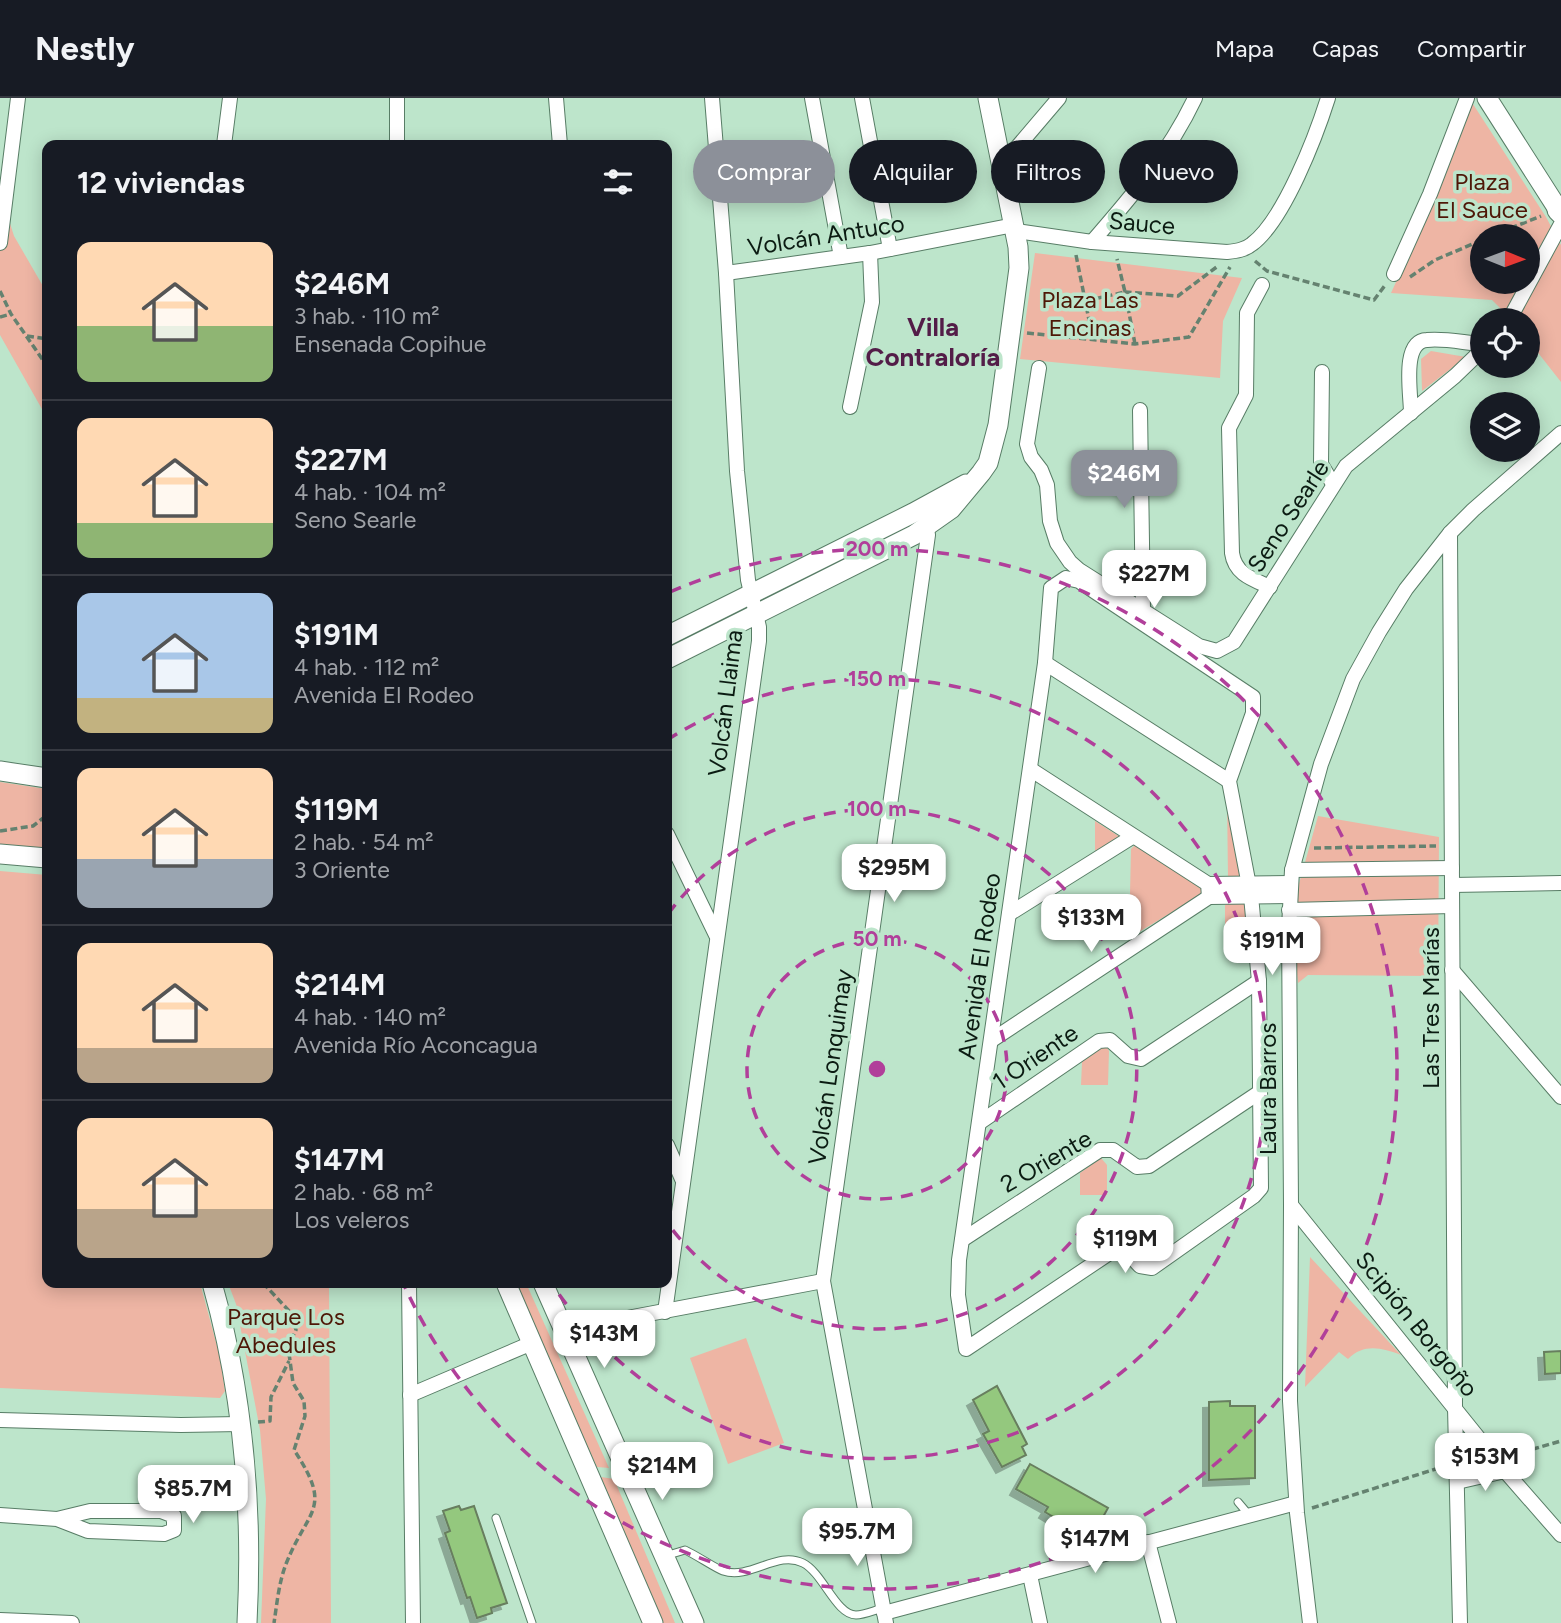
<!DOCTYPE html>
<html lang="es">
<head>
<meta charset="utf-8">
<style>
  body { margin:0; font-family:Figtree,sans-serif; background:#20242c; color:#f1f3f6; height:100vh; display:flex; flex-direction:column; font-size:26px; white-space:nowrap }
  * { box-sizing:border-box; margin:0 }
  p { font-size:23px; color:#9ea1a6 }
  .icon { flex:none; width:38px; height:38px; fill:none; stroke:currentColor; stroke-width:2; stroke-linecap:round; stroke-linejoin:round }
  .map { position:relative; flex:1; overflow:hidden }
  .details { position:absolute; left:42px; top:42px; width:630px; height:1148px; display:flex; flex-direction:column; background:#171b24; border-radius:14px; box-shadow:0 4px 18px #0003 }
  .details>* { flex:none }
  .banner { position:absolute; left:693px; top:42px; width:665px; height:63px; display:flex; gap:14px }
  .needle { width:46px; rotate:91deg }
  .controls { position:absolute; left:1470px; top:126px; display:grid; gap:14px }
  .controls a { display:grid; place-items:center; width:70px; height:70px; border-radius:50%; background:#171b24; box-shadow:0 4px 18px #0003; font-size:35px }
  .price { position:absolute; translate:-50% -60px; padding:0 16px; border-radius:14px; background:#fff; color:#222; font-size:23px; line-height:46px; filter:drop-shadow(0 2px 4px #0008) }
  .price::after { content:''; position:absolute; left:50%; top:42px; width:21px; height:16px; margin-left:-10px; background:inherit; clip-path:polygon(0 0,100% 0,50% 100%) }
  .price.on { background:#8c9099; color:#fff }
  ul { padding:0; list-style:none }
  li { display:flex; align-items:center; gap:21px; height:175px; padding:0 35px }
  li+li { border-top:2px solid #363941 }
  li span { display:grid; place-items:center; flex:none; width:196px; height:140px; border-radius:14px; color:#555 }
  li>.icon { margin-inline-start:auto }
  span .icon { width:84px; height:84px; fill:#fffc; stroke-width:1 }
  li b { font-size:30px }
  h2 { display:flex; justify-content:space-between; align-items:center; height:84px; padding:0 35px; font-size:30px }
  .pill { padding:0 24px; border-radius:32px; background:#171b24; box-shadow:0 4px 18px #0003; font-size:24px; line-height:63px }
  .pill.on { background:#8c9099; color:#fff }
  header { display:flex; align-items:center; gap:42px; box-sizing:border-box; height:98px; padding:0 35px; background:#171b24; border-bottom:2px solid #363941 }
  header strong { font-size:33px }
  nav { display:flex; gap:38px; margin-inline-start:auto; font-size:24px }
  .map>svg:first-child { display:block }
</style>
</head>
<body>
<header>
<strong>Nestly</strong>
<nav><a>Mapa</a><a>Capas</a><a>Compartir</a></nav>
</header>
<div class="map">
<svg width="1561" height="1525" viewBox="0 0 1561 1525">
  <defs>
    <filter id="shadow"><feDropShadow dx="-6" dy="6" stdDeviation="0" flood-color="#0004"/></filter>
  </defs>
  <rect width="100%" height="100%" fill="#bde5cb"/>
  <g fill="#eeb5a4" fill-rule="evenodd">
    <path d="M1471 3 1546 119 1561 147V284L1528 242V222H1512L1492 202 1391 195 1434 101ZM1482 138H1528V184H1482Z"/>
    <path d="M0 94 14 138 47 195V320L0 237Z"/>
    <path d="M1035 155 1242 180 1223 223 1220 280 1020 261Z"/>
    <path d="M1431 253 1466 259 1422 293 1421 261Z"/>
    <path d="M0 684 47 691V753L0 747Z"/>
    <path d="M1227 699 1242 779 1228 780Z"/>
    <path d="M1318 718 1439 739 1438 884 1430 878 1308 877 1298 885 1295 858 1297 793Z"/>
    <path d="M1095 723 1120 739 1095 753Z"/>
    <path d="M1135 747 1203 790 1202 796 1129 840 1131 751Z"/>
    <path d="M0 773 47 777V1185H200L220 1259 225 1293 220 1300 0 1290Z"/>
    <path d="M1228 805H1247L1249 842H1225V807Z"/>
    <path d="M1106 948 1109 953 1108 987H1081L1082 964 1099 949Z"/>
    <path d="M1101 1060 1107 1067V1097H1080V1075Z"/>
    <path d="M1310 1159 1401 1257C1382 1250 1364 1245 1348 1261L1339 1254 1305 1289Z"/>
    <path d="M228 1185H329L331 1525H261L266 1401 260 1332 236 1206Z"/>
    <path d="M513 1185H526L609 1370 597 1369Z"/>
    <path d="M746 1240 784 1345 728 1366 690 1260Z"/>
    <path d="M601 1379 614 1381 675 1525H663Z"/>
  </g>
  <g fill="#94c87e" stroke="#677e5e" stroke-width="2" filter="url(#shadow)">
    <path d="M1561 1253V1275L1545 1276 1544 1254Z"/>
    <path d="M997 1288 1027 1346 1022 1349 1026 1357 1002 1369 983 1336 989 1333 973 1302Z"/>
    <path d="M1230 1303V1308H1255V1380L1209 1382V1304Z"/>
    <path d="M1030 1366 1108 1410 1098 1428 1095 1427 1091 1435 1064 1420 1062 1424 1045 1414 1048 1409 1016 1391Z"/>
    <path d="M459 1408 461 1412 474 1408 507 1505 491 1510 492 1515 477 1520 470 1499 467 1500 445 1435 450 1433 443 1413Z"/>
  </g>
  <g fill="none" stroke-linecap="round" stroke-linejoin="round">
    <defs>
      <g id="lane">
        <path d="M1238 1404 1249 1417"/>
        <path d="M496 1420 532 1525"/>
        <path d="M665 1458 685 1452C696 1457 715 1470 723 1473 751 1482 777 1452 803 1465 823 1475 836 1517 856 1517 864 1517 875 1512 883 1510"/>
      </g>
      <g id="street">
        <path d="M397 0V47"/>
        <path d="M556 0 560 47"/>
        <path d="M812 0 841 159"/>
        <path d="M862 0 890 151"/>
        <path d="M224 47 230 0"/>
        <path d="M1002 67 1059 0"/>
        <path d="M1016 133 1092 144 1227 154C1236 153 1245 152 1252 146 1284 122 1316 38 1328 0"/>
        <path d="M1092 144C1132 98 1169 55 1195 0"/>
        <path d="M0 145 18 0"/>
        <path d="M726 175 870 155 1014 127"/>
        <path d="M1394 176 1430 96 1467 0"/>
        <path d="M1262 187 1247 215 1246 297 1229 330 1232 455C1235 476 1252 481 1270 489"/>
        <path d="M1509 222 1561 126"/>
        <path d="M1039 270 1027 346 1031 359 1041 372 1047 387 1050 423 1057 445 1070 464 1079 472 1199 548 1217 553 1234 544 1346 368 1455 278 1482 252"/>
        <path d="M1322 274 1321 366 1333 386"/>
        <path d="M850 309 872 204 870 155"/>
        <path d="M1140 312 1143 511"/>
        <path d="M1411 315C1411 296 1401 243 1427 242 1445 240 1465 245 1482 246"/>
        <path d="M1450 435 1455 1309 1460 1525"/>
        <path d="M1066 480 1079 483 1253 599V615L1229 683 1251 798 1259 883 1261 1090 1254 1098 1152 1170 1140 1168 1125 1152H1114L966 1251 958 1197 959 1162 1045 565 1051 490Z"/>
        <path d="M1045 565 1229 683"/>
        <path d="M1030 671 1208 786 1209 799"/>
        <path d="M667 736 716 837"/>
        <path d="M1292 772 1452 770"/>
        <path d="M1208 786 1291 785"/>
        <path d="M1452 787 1561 785"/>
        <path d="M1209 799 1290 798"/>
        <path d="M1289 812 1452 808"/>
        <path d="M1009 816 1132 739"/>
        <path d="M1452 872 1561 999"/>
        <path d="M992 942 1209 799"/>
        <path d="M979 1025 1099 943 1110 942 1128 958 1141 961 1259 883"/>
        <path d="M667 1047 682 1081"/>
        <path d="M1291 1107 1505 1373 1561 1437"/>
        <path d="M962 1142 1100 1052H1113L1137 1069 1149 1068 1260 994"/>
        <path d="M409 1185 413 1525"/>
        <path d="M665 1214 759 543V529L748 482 737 373 726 175 712 0"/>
        <path d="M564 1232 823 1183"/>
        <path d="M410 1297 532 1245"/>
        <path d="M0 1322 181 1327 240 1326"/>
        <path d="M1457 1384 1505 1373"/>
        <path d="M0 1417 57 1421 88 1433 164 1436 174 1432V1418L161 1413H90L57 1421"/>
        <path d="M1148 1444 1169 1525"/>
        <path d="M1030 1477 1040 1525"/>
        <path d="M884 1515 1296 1405"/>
        <path d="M0 1522 72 1525"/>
        <path d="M886 1525 823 1183 928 437 925 420"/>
        <path d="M1310 1525 1297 1415 1290 1303 1291 1107 1289 830 1292 772 1321 666 1353 581 1379 534 1406 491 1450 435 1473 412 1561 335"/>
      </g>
      <g id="secondary">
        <path d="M1487 0 1561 116"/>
        <path d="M667 538 913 415 966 386"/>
        <path d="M667 561 914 437 951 411 981 375 988 365 998 327 1019 170 1018 149 988 0"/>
        <path d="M0 673 47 680"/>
        <path d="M0 756 47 760"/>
        <path d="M212 1185C243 1294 253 1411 247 1525"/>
        <path d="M506 1185 653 1525"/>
        <path d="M543 1185 694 1525"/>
      </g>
      <path id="primary" d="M1558 112 1561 115"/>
    </defs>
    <use href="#lane" stroke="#587d66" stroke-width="9"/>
    <use href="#street" stroke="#587d66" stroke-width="16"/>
    <use href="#secondary" stroke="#587d66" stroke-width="21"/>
    <use href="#primary" stroke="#587d66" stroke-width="23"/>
    <g stroke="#658270" stroke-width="3.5" stroke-dasharray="7 3.5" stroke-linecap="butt">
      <path d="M1491 138 1541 118"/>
      <path d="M1076 157 1093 242"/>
      <path d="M1255 163 1267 173 1374 202 1386 186"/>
      <path d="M1410 179 1435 162 1482 142"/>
      <path d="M0 193 11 216 47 268"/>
      <path d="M1085 203 1125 194 1117 161"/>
      <path d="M0 219 11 216"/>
      <path d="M1027 235 1135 246 1189 239 1230 169"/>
      <path d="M27 238 47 241"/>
      <path d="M1135 246 1125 194 1178 198 1218 168"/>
      <path d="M0 733 33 728 47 717"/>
      <path d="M1314 750 1436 748"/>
      <path d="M263 1185 291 1215 296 1232 288 1248 293 1285 304 1303 305 1318 294 1352C334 1412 308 1410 286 1466 279 1484 277 1505 274 1525"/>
      <path d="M258 1324 270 1323 271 1299 289 1263"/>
      <path d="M1512 1357 1561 1343"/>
      <path d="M1312 1410 1442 1369"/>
    </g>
    <use href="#lane" stroke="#fff" stroke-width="7"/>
    <use href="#street" stroke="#fff" stroke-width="14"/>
    <use href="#secondary" stroke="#fff" stroke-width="19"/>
    <use href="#primary" stroke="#fff" stroke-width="21"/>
  </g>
  <g fill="none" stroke="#b13f9a" stroke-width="3.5" stroke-dasharray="12 9">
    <circle cx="877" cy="971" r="130"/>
    <path d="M668 816A260 260 0 1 1 668 1126"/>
    <path d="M667 642A390 390 0 1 1 552 1186"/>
    <path d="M670 494A520 520 0 1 1 404 1187"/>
  </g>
  <g text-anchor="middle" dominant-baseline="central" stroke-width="7" stroke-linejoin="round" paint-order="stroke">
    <g font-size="24" fill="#4e1707" stroke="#bde5cb">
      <text x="1482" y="83">Plaza<tspan x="1482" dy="28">El Sauce</tspan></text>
      <text x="1090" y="201">Plaza Las<tspan x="1090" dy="28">Encinas</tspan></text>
      <text x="286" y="1218">Parque Los<tspan x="286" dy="28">Abedules</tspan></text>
    </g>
    <g font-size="24" fill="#0b1b12" stroke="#bde5cb">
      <text transform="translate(1142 125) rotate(5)">Sauce</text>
      <text transform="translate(826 137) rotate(-9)">Volcán Antuco</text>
      <text transform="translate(1288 418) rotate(-57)">Seno Searle</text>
      <text transform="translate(725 605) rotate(-83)">Volcán Llaima</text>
      <text transform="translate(979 868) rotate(-82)">Avenida El Rodeo</text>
      <text transform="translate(1430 910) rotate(-90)">Las Tres Marías</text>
      <text transform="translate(1035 959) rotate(-34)">1 Oriente</text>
      <text transform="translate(830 969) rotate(-82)">Volcán Lonquimay</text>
      <text transform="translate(1267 991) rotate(-90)">Laura Barros</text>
      <text transform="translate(1046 1063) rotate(-30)">2 Oriente</text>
      <text transform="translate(1417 1226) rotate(51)">Scipión Borgoño</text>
    </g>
    <g font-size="26" font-weight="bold" fill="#531d48" stroke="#bde5cb">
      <text x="933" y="229">Villa<tspan x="933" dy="30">Contraloría</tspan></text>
    </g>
  </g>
  <circle cx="877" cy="971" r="10" fill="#b13f9a" stroke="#bde5cb" stroke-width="3.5"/>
  <g font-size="21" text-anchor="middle" font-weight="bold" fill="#b13f9a" stroke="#bde5cb" stroke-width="7" stroke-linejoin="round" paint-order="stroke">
    <text x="877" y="458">200 m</text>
    <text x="877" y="588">150 m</text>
    <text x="877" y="718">100 m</text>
    <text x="877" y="848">50 m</text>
  </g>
</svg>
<div class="controls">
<a><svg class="needle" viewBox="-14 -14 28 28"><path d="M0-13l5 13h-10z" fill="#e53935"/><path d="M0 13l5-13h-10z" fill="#9ea1a6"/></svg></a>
<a><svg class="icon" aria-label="locate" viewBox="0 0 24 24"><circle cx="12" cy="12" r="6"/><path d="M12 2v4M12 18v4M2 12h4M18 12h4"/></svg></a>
<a><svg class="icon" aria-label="layers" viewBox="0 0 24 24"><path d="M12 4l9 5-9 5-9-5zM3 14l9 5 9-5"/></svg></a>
</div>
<b class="price on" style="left:1124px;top:412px">$246M</b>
<b class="price" style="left:1154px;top:512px">$227M</b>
<b class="price" style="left:894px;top:806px">$295M</b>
<b class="price" style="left:1091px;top:856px">$133M</b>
<b class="price" style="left:1272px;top:879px">$191M</b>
<b class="price" style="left:1125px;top:1177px">$119M</b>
<b class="price" style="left:604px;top:1272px">$143M</b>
<b class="price" style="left:1485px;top:1395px">$153M</b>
<b class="price" style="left:662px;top:1404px">$214M</b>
<b class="price" style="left:193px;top:1427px">$85.7M</b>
<b class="price" style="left:857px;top:1470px">$95.7M</b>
<b class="price" style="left:1095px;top:1477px">$147M</b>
<div class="banner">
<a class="pill on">Comprar</a>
<a class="pill">Alquilar</a>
<a class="pill">Filtros</a>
<a class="pill">Nuevo</a>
</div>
<section class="details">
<h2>12 viviendas<svg class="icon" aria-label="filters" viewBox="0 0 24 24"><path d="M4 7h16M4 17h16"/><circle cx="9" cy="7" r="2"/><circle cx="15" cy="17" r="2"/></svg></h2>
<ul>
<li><span style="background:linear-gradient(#ffd9b3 60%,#8fb573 0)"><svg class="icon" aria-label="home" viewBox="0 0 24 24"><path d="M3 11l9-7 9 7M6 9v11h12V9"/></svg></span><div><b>$246M</b><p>3 hab. · 110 m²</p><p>Ensenada Copihue</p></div></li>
<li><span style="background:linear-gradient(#ffd9b3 75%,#8fb573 0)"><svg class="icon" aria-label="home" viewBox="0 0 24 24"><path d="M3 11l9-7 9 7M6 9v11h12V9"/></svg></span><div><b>$227M</b><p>4 hab. · 104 m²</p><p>Seno Searle</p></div></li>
<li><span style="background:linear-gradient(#a9c7e8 75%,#c2b280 0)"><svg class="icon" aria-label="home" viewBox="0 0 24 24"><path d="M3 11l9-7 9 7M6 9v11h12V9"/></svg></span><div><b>$191M</b><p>4 hab. · 112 m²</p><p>Avenida El Rodeo</p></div></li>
<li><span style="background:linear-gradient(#ffd9b3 65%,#9aa5b1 0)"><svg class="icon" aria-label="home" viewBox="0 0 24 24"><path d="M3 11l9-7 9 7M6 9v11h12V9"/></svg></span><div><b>$119M</b><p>2 hab. · 54 m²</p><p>3 Oriente</p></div></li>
<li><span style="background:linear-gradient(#ffd9b3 75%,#b9a48a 0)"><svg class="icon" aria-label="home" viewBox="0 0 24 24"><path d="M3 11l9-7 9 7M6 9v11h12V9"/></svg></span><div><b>$214M</b><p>4 hab. · 140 m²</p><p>Avenida Río Aconcagua</p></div></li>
<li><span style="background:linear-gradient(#ffd9b3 65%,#b9a48a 0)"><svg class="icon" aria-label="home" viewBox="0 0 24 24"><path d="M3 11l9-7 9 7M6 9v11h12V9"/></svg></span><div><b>$147M</b><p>2 hab. · 68 m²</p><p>Los veleros</p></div></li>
</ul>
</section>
</div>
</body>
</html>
